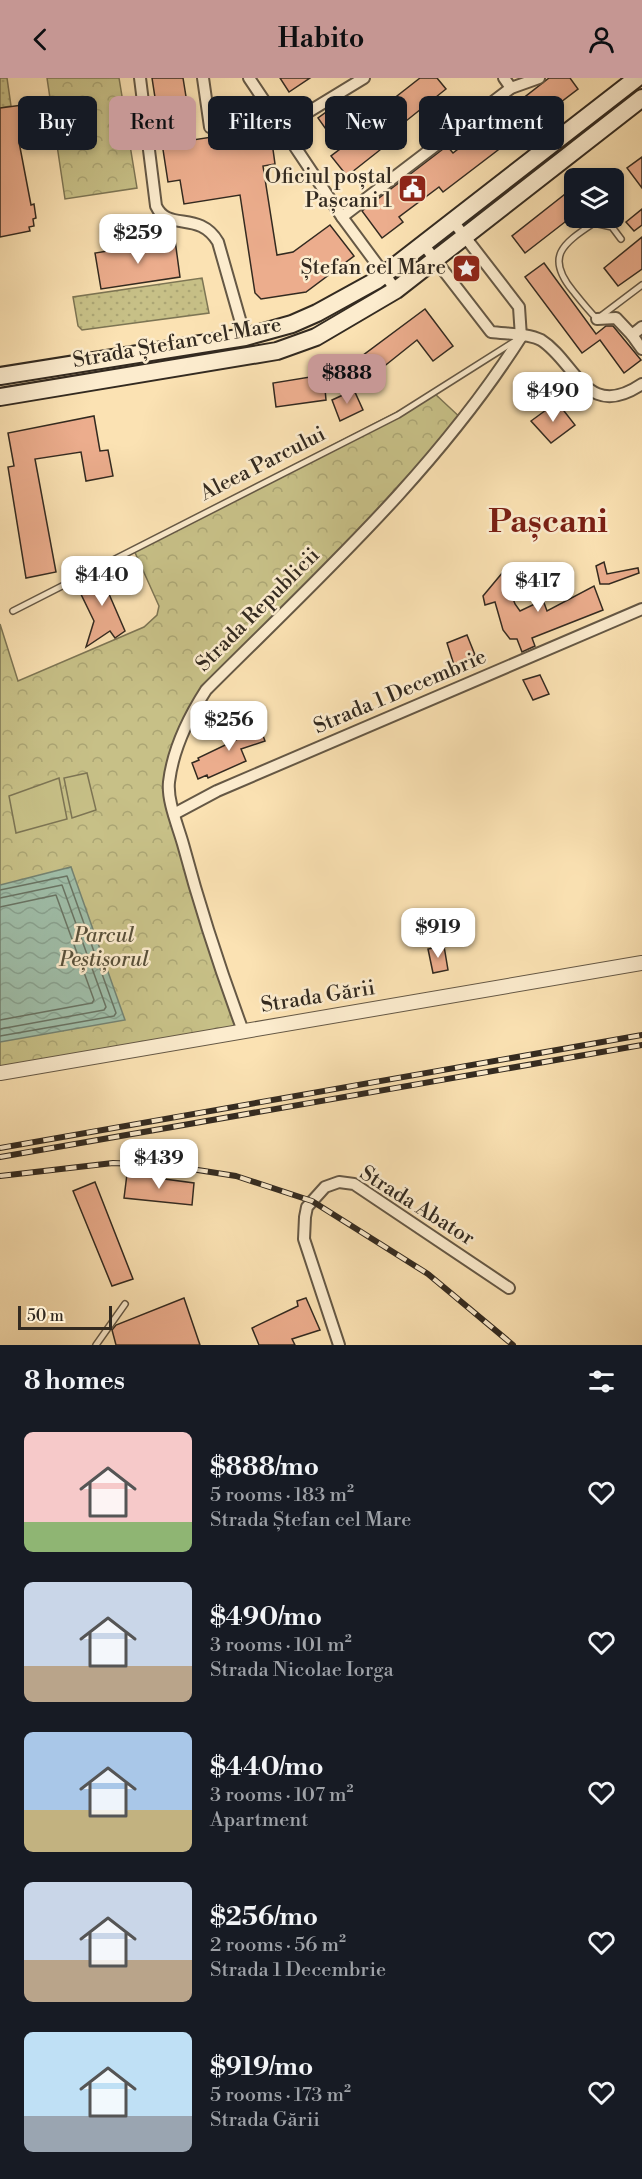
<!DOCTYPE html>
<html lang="en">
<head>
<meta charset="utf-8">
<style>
  body { margin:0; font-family:"Libre Bodoni",serif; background:#242831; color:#f1f3f6; height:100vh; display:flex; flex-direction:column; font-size:22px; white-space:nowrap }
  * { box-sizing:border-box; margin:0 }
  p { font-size:20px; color:#9ea1a6 }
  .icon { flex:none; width:33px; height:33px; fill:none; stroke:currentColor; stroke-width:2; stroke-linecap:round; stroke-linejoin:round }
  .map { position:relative; height:1267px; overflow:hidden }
  .panel { display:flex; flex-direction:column; background:#171b24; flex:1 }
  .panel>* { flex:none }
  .guide { position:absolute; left:18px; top:18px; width:606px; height:54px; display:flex; gap:12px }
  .buttons { position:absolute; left:564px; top:90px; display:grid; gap:12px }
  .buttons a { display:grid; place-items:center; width:60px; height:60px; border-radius:9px; background:#171b24; box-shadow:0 3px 9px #0003; font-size:30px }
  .scale { position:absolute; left:18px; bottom:15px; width:94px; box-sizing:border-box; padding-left:6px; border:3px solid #332a20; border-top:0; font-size:16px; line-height:21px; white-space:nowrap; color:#332a20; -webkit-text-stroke:4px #fcecce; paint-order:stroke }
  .price { position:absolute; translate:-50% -51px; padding:0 14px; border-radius:12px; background:#fff; color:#222; font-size:20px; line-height:39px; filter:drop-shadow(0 2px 3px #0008) }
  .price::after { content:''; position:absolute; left:50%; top:36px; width:18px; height:14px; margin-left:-9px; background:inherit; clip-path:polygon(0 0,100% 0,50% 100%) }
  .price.active { background:#c59692; color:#111 }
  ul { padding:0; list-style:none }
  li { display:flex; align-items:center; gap:18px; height:150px; padding:0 24px }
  li span { display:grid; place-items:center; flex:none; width:168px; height:120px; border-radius:9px; color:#555 }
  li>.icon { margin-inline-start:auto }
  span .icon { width:72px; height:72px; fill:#fffc; stroke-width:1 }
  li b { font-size:26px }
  h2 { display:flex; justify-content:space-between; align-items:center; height:72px; padding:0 24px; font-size:26px }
  .tag { padding:0 21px; border-radius:9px; background:#171b24; box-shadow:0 3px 9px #0003; font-size:21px; line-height:54px }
  .tag.active { background:#c59692; color:#111 }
  header { display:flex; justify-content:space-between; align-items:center; height:78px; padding:0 24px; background:#c59692; color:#111; font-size:27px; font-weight:600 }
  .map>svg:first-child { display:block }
</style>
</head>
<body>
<header><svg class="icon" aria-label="back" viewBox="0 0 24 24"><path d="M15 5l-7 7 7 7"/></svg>Habito<svg class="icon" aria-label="person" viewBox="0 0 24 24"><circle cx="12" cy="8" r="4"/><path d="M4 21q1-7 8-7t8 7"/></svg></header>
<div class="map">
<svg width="642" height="1267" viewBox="0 0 642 1267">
  <defs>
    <pattern id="grass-dots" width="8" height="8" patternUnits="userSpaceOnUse" patternTransform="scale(1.5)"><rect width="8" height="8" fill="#c7c087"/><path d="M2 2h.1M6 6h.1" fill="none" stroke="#aba574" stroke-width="1.8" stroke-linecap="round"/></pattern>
    <pattern id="park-crowns" width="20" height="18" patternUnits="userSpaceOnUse" patternTransform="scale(1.5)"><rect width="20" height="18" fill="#c7c087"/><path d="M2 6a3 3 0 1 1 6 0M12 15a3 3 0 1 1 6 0" fill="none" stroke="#aba574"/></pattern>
    <pattern id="water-waves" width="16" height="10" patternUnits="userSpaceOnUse" patternTransform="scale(1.5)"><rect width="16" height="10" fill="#9fbea9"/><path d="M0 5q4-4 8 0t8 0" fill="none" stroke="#89a391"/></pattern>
  </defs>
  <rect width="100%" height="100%" fill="#fbe2b3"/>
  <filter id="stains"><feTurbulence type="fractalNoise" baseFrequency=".00333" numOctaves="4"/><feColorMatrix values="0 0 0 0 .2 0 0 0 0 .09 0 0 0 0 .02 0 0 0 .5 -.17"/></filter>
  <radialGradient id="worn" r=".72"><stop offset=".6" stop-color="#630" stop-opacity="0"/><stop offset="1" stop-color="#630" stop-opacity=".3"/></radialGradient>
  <g fill="url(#grass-dots)" stroke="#7d7554" stroke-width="1.5">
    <path d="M0 0H7L11 28 0 30Z"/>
    <path d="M202 200 209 235 82 252 78 248 73 219Z"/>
  </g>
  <g fill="url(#park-crowns)" stroke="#7d7554" stroke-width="1.5">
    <path d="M47 0H119L137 110 65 121Z"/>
    <path d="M434 315 464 343 206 612 190 638 169 706 243 953 0 995V546L18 603 144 549 157 537 159 528 133 470Z"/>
  </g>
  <g fill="#c7c087" stroke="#7d7554" stroke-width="1.5">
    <path d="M87 695 96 732 72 740 64 700Z"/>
    <path d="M59 700 67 741 16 755 9 718Z"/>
  </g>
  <path fill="url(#water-waves)" stroke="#748372" stroke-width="1.5" d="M71 789 125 942 0 964V807Z"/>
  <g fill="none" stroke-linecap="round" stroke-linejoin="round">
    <g stroke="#697464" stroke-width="1.5">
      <path d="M0 812 67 798 116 935 114 938 0 958"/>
      <path d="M0 820 62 807 106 929 104 932 0 951"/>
      <path d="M0 829 56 817 94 922 92 925 0 942"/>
    </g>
  </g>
  <g fill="#ecad8d" stroke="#332a20" stroke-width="1.5">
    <path d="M152 0H183L193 62 270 50 275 86 263 88 277 177 293 174 330 147 354 178 306 214 261 221 255 215 240 117 184 126 180 102 168 104Z"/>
    <path d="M280 0H310L289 14Z"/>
    <path d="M420 0H437L446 11 381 63 385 68 347 98 331 78 340 71 318 40 347 19 365 43Z"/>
    <path d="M549 0H570L578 11 443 114 439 109 399 139 403 144 382 160 362 133 447 68 453 75Z"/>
    <path d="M30 26 37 61 19 64 31 127 34 126 36 140 33 141 34 148 29 149 30 153 0 159V30Z"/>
    <path d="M642 79V110L627 90Z"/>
    <path d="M574 109V137L525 175 512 158Z"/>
    <path d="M642 131V147L634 153 626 144Z"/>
    <path d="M642 159V191L618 208 604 190Z"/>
    <path d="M175 162 180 199 101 211 95 175Z"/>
    <path d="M544 185 596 256 606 248H613L641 282 624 295 600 262 582 275 525 199Z"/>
    <path d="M425 231 453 268 433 283 417 262 372 298 358 281Z"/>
    <path d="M310 299 311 301 324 299 326 322 276 329 273 305Z"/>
    <path d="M354 312 363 332 340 343 332 322Z"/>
    <path d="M557 324 575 347 551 365 531 343Z"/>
    <path d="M94 338 100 373 108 372 113 398 86 403 81 374 35 381 56 494 26 500 8 389 14 388 8 355Z"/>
    <path d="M604 484 607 496 638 490 639 495 609 506H600L596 488Z"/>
    <path d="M109 493 119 512 109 516 125 553 115 560 110 553 86 569 94 543 77 508Z"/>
    <path d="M503 494 515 526 520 533 543 522 547 533 594 508 603 532 532 560 535 568 522 574 517 561H510L503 552 495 524 485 527 483 518Z"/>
    <path d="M467 557 475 577 454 587 447 565Z"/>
    <path d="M540 597 549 616 533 622 523 602Z"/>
    <path d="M256 639 265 663 241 671 246 683 208 700 207 697 198 701 192 685 199 682 198 680 244 658 240 647Z"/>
    <path d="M444 868 448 892 433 895 428 871Z"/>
    <path d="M127 1096 194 1105 192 1127 124 1120Z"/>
    <path d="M95 1104 133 1201 112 1208 73 1113Z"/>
    <path d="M184 1220 200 1267H116L112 1252 116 1247Z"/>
    <path d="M306 1220 320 1252 292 1261 295 1267H259L252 1250 298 1228 297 1223Z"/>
  </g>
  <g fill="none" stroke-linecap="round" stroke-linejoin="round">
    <defs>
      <g id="service">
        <path d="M621 161 612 149 594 145C562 166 545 179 573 213 581 223 588 232 597 241L642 207"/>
        <path d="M13 533 398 337 515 263"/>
        <path d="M96 1267 125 1226"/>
      </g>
      <g id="minor">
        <path d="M140 0 156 128C168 154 199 132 218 164L245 259"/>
        <path d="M203 0 210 49 258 46 274 39"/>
        <path d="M249 0 342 139 396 212"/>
        <path d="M504 0 511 10"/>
        <path d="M282 50 364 0"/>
        <path d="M342 139 511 10 539 0"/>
        <path d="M452 142 519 229 521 259"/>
        <path d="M423 166 491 254C506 256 528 255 541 262 576 284 586 344 642 306"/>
        <path d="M597 241 616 240 632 257 642 249"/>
        <path d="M632 257 642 271"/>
        <path d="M174 736 217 713 642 531"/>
        <path d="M243 953C220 891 200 830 183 766 178 748 167 723 169 704 173 670 188 640 206 612 318 500 436 393 521 259"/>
        <path d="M339 1267 304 1161 305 1139 307 1129 325 1109 339 1104 354 1106 509 1210"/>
      </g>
      <path id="tertiary" d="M0 995 642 885"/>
      <g id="secondary">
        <path d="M0 298 245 259 292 246 317 235 377 202 637 0"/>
        <path d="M0 319 277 273 316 259 396 212 642 20"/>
      </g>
    </defs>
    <use href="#service" stroke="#655845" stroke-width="8"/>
    <use href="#minor" stroke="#655845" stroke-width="14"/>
    <use href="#tertiary" stroke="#655845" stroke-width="16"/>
    <use href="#secondary" stroke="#332a20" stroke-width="20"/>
    <use href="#service" stroke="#fcecce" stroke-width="5"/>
    <use href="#minor" stroke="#fcecce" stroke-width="10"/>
    <use href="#tertiary" stroke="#fcecce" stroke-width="14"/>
    <use href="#secondary" stroke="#fcecce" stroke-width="16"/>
    <defs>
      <g id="rail">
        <path d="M0 1070 642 957"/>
        <path d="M0 1079 642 967"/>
        <path d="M0 1098 113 1085 172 1088 236 1098 312 1123 428 1196 513 1267"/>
      </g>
    </defs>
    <use href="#rail" stroke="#332a20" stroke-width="6"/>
    <use href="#rail" stroke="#fcecce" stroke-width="4" stroke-dasharray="11" stroke-linecap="butt"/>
  </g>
  <defs>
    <symbol id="civic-square" viewBox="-11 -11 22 22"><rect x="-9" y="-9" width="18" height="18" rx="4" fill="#8f2418" stroke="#fcecce"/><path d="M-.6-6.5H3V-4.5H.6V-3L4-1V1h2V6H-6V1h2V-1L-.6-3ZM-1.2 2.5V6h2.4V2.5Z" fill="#fff"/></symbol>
    <symbol id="sight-square" viewBox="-11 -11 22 22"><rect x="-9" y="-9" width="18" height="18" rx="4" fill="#8f2418" stroke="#fcecce"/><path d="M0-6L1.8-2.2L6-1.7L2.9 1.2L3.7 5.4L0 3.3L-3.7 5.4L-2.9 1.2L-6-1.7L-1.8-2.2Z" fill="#fff"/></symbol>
  </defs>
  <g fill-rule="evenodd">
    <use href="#civic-square" x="396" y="94" width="33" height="33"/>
    <use href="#sight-square" x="450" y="174" width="33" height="33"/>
  </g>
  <g text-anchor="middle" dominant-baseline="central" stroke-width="5" stroke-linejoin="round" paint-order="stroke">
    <g font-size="21" fill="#332a20" stroke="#fcecce" text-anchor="end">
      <text x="392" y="99">Oficiul poștal<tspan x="392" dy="24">Pașcani 1</tspan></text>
      <text x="446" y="190">Ștefan cel Mare</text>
    </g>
    <g font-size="21" fill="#332a20" stroke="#fcecce">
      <text transform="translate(177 265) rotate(-10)">Strada Ștefan cel Mare</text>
      <text transform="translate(263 386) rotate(-27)">Aleea Parcului</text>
      <text transform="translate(258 532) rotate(-45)">Strada Republicii</text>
      <text transform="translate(400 614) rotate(-23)">Strada 1 Decembrie</text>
      <text transform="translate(318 919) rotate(-9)">Strada Gării</text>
      <text transform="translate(417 1128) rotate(32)">Strada Abator</text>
    </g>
    <g font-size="21" font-style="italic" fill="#58503a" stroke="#fcecce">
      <text x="104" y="858">Parcul<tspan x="104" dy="24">Peștișorul</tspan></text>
    </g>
    <g font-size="33" font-weight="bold" fill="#7a1f14" stroke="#fcecce">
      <text x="548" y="444">Pașcani</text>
    </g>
  </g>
  <rect width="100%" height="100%" filter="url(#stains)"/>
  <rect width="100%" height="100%" fill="url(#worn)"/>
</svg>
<div class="buttons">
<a><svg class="icon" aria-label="layers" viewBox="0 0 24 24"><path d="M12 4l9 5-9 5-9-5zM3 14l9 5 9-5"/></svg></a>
</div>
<div class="scale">50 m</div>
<b class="price" style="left:138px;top:187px">$259</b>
<b class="price active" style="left:347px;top:327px">$888</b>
<b class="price" style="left:553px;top:345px">$490</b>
<b class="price" style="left:102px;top:529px">$440</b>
<b class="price" style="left:538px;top:535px">$417</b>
<b class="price" style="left:229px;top:674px">$256</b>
<b class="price" style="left:438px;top:881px">$919</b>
<b class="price" style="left:159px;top:1112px">$439</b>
<div class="guide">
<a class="tag">Buy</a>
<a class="tag active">Rent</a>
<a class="tag">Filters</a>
<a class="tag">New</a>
<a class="tag">Apartment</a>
</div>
</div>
<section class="panel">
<h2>8 homes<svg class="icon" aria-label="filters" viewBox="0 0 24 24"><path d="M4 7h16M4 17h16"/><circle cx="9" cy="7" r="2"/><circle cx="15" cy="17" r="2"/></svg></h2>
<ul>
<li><span style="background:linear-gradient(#f6c9c9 75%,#8fb573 0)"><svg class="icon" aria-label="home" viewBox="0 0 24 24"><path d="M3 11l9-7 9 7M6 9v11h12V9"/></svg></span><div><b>$888/mo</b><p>5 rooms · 183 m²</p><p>Strada Ștefan cel Mare</p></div><svg class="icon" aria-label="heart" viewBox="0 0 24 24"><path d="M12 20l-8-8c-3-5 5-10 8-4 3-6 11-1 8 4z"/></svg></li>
<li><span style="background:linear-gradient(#c9d6e8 70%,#b9a48a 0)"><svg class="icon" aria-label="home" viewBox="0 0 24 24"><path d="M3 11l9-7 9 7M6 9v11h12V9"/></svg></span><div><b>$490/mo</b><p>3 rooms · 101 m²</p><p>Strada Nicolae Iorga</p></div><svg class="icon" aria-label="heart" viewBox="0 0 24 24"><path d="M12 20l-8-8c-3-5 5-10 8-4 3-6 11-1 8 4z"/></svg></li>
<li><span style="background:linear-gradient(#a9c7e8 65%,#c2b280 0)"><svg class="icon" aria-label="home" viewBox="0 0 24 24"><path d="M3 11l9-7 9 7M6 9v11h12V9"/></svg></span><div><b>$440/mo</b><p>3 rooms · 107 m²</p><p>Apartment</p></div><svg class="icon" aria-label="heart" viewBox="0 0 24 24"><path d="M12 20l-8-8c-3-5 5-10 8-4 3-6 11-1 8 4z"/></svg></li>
<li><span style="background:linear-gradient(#c9d6e8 65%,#b9a48a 0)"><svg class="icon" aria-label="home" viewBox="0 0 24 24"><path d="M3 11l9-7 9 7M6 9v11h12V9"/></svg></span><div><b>$256/mo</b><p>2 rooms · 56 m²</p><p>Strada 1 Decembrie</p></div><svg class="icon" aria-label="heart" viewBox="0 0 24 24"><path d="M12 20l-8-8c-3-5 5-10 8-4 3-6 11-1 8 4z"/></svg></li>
<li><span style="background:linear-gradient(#bfe0f5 70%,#9aa5b1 0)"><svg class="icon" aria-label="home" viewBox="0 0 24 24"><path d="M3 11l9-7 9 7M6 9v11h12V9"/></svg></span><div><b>$919/mo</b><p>5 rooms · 173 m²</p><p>Strada Gării</p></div><svg class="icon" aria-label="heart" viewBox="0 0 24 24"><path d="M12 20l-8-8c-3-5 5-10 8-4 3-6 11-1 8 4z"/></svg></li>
</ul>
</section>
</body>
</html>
